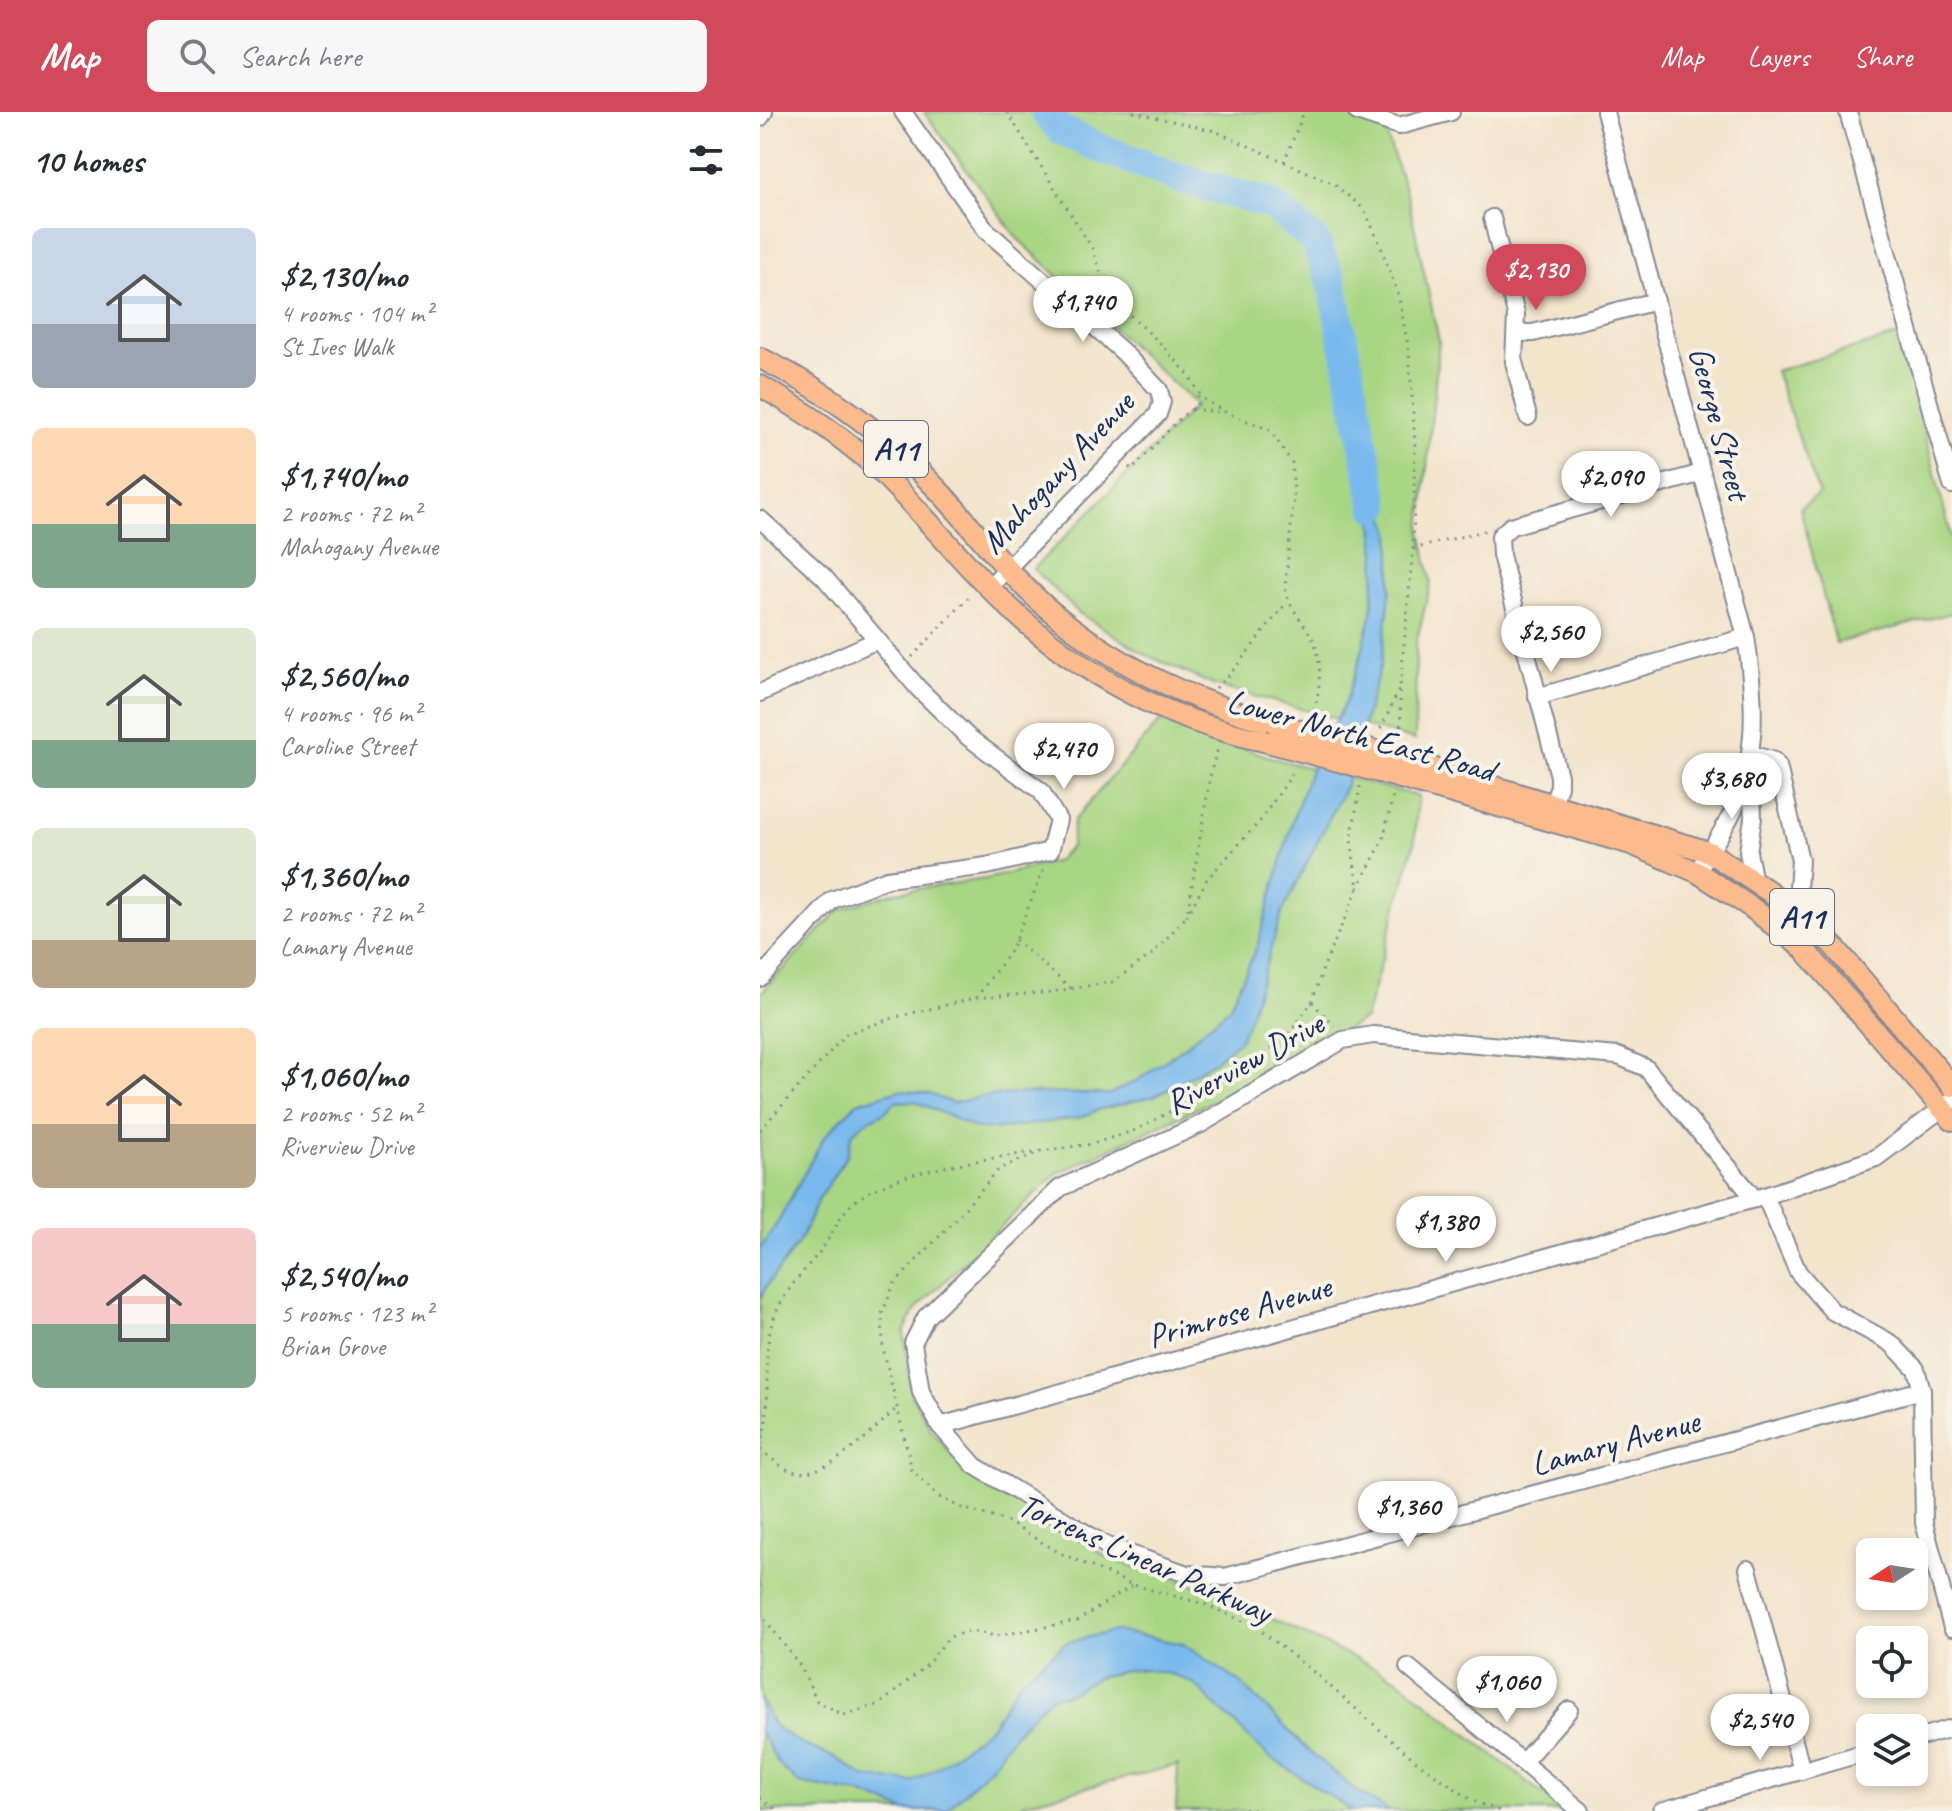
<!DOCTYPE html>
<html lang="en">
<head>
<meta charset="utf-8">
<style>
  body { margin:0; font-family:Caveat,sans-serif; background:#f7f7f7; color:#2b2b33; height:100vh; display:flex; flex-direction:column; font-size:30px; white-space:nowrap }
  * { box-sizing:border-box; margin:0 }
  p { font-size:26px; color:#7c7c81 }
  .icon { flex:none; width:44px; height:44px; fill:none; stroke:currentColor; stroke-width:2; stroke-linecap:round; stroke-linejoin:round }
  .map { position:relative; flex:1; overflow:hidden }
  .drawer { display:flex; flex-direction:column; background:#fff; width:760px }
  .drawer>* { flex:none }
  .needle { width:52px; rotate:258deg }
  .tools { position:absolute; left:1096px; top:1426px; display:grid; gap:16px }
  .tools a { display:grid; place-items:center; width:72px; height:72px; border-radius:12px; background:#fff; box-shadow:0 4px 12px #0003; font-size:40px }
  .price { position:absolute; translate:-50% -68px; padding:0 18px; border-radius:28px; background:#fff; color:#222; font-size:26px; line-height:52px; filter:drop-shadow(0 2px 4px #0008) }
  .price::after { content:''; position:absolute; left:50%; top:48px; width:24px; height:18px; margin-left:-12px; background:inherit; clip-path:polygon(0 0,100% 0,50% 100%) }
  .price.on { background:#d1495b; color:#fff }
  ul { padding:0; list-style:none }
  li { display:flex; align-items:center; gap:24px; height:200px; padding:0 32px }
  li span { display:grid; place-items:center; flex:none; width:224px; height:160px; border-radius:12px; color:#555 }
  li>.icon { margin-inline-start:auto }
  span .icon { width:96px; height:96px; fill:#fffc; stroke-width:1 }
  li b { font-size:34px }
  h2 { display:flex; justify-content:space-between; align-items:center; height:96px; padding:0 32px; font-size:34px }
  header { display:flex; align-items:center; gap:48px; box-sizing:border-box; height:112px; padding:0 40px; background:#d1495b; color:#fff }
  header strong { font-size:38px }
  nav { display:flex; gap:44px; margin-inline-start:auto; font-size:28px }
  .search { width:560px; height:72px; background:#f7f7f7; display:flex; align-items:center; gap:20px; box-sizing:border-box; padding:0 28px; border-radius:12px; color:#7c7c81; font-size:30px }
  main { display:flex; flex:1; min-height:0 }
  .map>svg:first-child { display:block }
</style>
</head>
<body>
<header>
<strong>Map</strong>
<div class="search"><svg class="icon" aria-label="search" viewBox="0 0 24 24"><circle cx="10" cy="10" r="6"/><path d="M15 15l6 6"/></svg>Search here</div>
<nav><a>Map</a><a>Layers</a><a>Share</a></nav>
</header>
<main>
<section class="drawer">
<h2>10 homes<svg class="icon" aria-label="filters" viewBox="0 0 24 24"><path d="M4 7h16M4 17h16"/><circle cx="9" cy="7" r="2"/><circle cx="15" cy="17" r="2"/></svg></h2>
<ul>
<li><span style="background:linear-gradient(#c9d6e8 60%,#9aa5b1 0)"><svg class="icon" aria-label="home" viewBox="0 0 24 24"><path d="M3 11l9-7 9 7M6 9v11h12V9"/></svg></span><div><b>$2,130/mo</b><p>4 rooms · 104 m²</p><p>St Ives Walk</p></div></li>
<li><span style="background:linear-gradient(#ffd9b3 60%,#7fa58c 0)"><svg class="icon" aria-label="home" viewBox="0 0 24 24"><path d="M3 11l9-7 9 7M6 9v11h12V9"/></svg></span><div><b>$1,740/mo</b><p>2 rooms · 72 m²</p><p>Mahogany Avenue</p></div></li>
<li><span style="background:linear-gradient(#dfe7d0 70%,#7fa58c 0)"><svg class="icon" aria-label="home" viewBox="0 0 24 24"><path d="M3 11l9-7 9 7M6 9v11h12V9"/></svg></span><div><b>$2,560/mo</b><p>4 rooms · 96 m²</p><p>Caroline Street</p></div></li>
<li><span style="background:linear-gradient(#dfe7d0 70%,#b9a48a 0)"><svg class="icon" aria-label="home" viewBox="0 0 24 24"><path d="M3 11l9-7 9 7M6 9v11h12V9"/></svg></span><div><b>$1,360/mo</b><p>2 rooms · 72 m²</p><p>Lamary Avenue</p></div></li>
<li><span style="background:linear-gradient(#ffd9b3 60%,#b9a48a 0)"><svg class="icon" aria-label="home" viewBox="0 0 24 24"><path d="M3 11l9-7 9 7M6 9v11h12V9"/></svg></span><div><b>$1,060/mo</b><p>2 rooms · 52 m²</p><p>Riverview Drive</p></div></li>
<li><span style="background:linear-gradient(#f6c9c9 60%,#7fa58c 0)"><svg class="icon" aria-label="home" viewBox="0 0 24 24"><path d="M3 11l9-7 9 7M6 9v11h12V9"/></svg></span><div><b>$2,540/mo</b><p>5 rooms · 123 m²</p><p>Brian Grove</p></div></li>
</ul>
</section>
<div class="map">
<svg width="1192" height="1699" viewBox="0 0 1192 1699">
  <rect width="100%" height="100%" fill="#f7f3e8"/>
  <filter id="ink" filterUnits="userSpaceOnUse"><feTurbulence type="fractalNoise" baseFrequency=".0125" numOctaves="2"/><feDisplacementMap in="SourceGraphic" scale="16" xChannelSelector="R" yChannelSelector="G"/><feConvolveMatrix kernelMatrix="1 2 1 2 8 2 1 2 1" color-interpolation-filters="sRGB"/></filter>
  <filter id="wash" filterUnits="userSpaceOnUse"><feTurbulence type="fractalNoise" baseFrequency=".006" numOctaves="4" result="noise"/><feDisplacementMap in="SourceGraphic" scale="32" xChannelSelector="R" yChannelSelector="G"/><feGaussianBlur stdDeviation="1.8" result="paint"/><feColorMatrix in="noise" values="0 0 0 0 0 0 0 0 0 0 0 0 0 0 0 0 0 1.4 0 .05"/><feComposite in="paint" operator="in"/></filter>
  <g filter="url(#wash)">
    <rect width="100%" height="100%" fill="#f3e4cc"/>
    <g fill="#a9d683" stroke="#628270" stroke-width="2">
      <path d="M164 0H619L648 86 679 229 661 418 671 471 656 531 655 628 453 573 385 542 319 501 273 457 436 293 257 126Z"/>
      <path d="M1140 223 1192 428V501L1076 531 1040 396 1059 382 1015 259Z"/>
      <path d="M400 609 520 648 658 684 654 733 605 907 459 986 296 1062 156 1197 144 1220 151 1281 171 1318 204 1357 351 1447 454 1479 636 1566 804 1699H416L418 1653 264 1691 258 1699H0V882L79 798 135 780 226 767 297 749 311 734 314 708Z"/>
    </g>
    <g fill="#79b9ed" stroke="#4a74a6" stroke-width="2">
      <path d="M608 358 631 420V476L621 552 586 673 522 801 490 904 480 928 455 949 409 977 394 984 338 998 319 1006 238 1017H217L155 989 135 990 125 1000 104 1011 92 1022 87 1043 59 1087 39 1130 6 1175 0 1187V1137L19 1108 64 1025 97 991 139 978 170 982 192 991 226 984 271 981 350 982 378 968 420 938 469 896 497 835 532 711 548 664 586 589 599 550 612 501 616 441Z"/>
      <path d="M355 1519 423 1532 481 1571 548 1638 596 1679 630 1699H593L508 1644 433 1571 414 1563 385 1557 365 1559 337 1566 306 1583 291 1584 253 1623 234 1651 187 1698 146 1699 105 1683 39 1671 19 1653 0 1619V1586L13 1613 41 1632 74 1645 105 1665 152 1670 180 1654 230 1615 262 1566 307 1530Z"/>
    </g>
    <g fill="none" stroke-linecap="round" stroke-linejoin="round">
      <path stroke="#79b9ed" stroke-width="30" d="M285 0 300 17 337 35 422 67 510 92 555 129 572 171 616 395"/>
    </g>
  </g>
  <g filter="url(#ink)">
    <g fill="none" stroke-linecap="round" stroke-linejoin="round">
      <defs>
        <g id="minor">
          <path d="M143 0 226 118 363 240 399 278 402 290 398 302 229 475"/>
          <path d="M597 0 639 14 691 0"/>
          <path d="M845 0 986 525C995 586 999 645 972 701 962 721 949 741 937 760"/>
          <path d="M1088 0 1192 373"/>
          <path d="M0 6 4 0"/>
          <path d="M732 106 756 202 754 250 768 305"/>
          <path d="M757 221H773L896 189"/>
          <path d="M0 407 64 465 158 576 208 625 281 679 298 708 290 739 227 754 127 767 72 788 0 866"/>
          <path d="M0 581 117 528"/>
          <path d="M777 585 986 525"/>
          <path d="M991 642 1014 649 1018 654 1040 748 1038 777"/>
          <path d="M991 659 993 706 988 740 994 770"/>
          <path d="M789 704 799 674V664L741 443 740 424 751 414 942 361"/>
          <path d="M1005 1084 1038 1160 1072 1199 1131 1231 1156 1257 1162 1278 1164 1411 1192 1516"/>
          <path d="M995 1087 886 956 858 944 613 923 583 928 441 1012 300 1076 166 1205 153 1231 161 1280 180 1314 215 1354 347 1434 427 1462 465 1465 1162 1278"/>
          <path d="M180 1314 1005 1084 1116 1046 1192 989"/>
          <path d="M988 1457 1042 1659"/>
          <path d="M648 1555 821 1699"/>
          <path d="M1154 1627 1192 1616"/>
          <path d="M763 1650 809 1598"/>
          <path d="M901 1699 1110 1639"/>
        </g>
        <g id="major">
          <path d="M0 246C67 279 128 324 179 379 215 417 246 460 286 495 353 553 431 589 516 612"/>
          <path d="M0 274C43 298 83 325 119 358 164 402 203 452 249 495 319 562 409 609 504 629"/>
          <path d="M623 641 949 740 1010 780 1071 831 1192 974"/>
          <path d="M619 660 871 732 937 760 992 796 1044 837 1192 1008"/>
        </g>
      </defs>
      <use href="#minor" stroke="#878a95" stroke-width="20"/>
      <use href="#major" stroke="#878a95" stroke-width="24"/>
      <g stroke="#878a95" stroke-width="3" stroke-dasharray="2 6" stroke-linecap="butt">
        <path d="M247 0 332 136 349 184 398 229 428 262 442 286 467 301 510 318 532 351 534 384 525 475C528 495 541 506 551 524 564 545 560 580 553 603"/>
        <path d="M373 0 455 19 574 72 604 97 619 130 639 185 649 240 655 331 653 437 640 576 618 622"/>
        <path d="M524 50 544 0"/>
        <path d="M432 297 464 301"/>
        <path d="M369 355 372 358 421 305 432 297 438 291V282"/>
        <path d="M653 437 727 418"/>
        <path d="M152 545 210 484"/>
        <path d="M456 576 475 556 527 490"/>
        <path d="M640 580 641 628"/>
        <path d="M600 674 591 728 598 776 564 854 552 890 528 923 477 963 376 1018 332 1032 281 1039 239 1057 194 1109 134 1172 122 1202 123 1236 152 1358 177 1384 202 1396 246 1409 300 1441 373 1473 444 1492 496 1515 556 1562 657 1650 713 1689 740 1699"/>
        <path d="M598 776 623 728 633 683"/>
        <path d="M428 798 451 659 458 636"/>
        <path d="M427 804 447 767 500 709 531 664 534 656"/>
        <path d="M255 828 312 877"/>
        <path d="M216 886 251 838 284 756"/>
        <path d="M552 890 574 914"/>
        <path d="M0 1018 86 922 136 905 216 886 291 880 352 870 391 843 426 805"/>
        <path d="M0 1333C14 1298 2 1257 10 1219 17 1188 38 1165 58 1142 70 1128 76 1109 88 1096 121 1059 224 1048 273 1040"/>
        <path d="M0 1338C9 1344 21 1356 32 1359 66 1369 113 1318 136 1297"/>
        <path d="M0 1501 41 1555 57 1589 84 1603 120 1592 167 1553 189 1525 211 1519 236 1524 317 1509 373 1473"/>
        <path d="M0 1686 18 1699"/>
        <path d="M476 1699 484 1697 504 1699"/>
      </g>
      <use href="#minor" stroke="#fff" stroke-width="16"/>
      <use href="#major" stroke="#fbbb8d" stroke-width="20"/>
      <defs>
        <g id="major-bridge">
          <path d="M516 612 623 641"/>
          <path d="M504 629 619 660"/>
        </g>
      </defs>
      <use href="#major-bridge" stroke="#878a95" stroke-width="24" stroke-linecap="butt"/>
      <use href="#major-bridge" stroke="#fbbb8d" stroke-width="20"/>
    </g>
  </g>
  <g text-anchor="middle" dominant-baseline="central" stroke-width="8" stroke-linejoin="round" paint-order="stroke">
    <g fill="#f7f3e8" stroke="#5d6a87" stroke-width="2">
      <rect x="104" y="309" width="64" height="56" rx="6"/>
      <rect x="1010" y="777" width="64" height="56" rx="6"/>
    </g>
    <g font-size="32" font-weight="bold" fill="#1b2f5e">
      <text x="136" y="337">A11</text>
      <text x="1042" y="805">A11</text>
    </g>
    <g font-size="34" fill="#1b2f5e" stroke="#f7f3e8">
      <text transform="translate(960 311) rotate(75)">George Street</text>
      <text transform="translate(297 360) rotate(-47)">Mahogany Avenue</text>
      <text transform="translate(601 623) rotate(15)">Lower North East Road</text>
      <text transform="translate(484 951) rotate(-29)">Riverview Drive</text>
      <text transform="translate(479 1199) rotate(-16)">Primrose Avenue</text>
      <text transform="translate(855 1330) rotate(-15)">Lamary Avenue</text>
      <text transform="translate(385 1446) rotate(24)">Torrens Linear Parkway</text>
    </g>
  </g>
</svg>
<div class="tools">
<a><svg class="needle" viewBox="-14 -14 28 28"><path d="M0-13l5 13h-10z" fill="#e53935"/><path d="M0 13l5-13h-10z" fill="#7c7c81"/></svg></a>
<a><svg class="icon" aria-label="locate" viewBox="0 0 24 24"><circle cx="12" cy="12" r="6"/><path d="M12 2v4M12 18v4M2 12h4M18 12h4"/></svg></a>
<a><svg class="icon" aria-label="layers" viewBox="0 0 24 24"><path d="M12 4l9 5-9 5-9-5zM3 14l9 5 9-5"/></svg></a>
</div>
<b class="price on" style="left:776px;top:200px">$2,130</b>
<b class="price" style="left:323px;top:232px">$1,740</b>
<b class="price" style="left:851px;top:407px">$2,090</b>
<b class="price" style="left:791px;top:562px">$2,560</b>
<b class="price" style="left:304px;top:679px">$2,470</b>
<b class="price" style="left:972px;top:709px">$3,680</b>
<b class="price" style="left:686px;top:1152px">$1,380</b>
<b class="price" style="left:648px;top:1437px">$1,360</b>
<b class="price" style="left:747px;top:1612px">$1,060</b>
<b class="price" style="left:1000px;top:1650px">$2,540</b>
</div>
</main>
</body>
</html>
